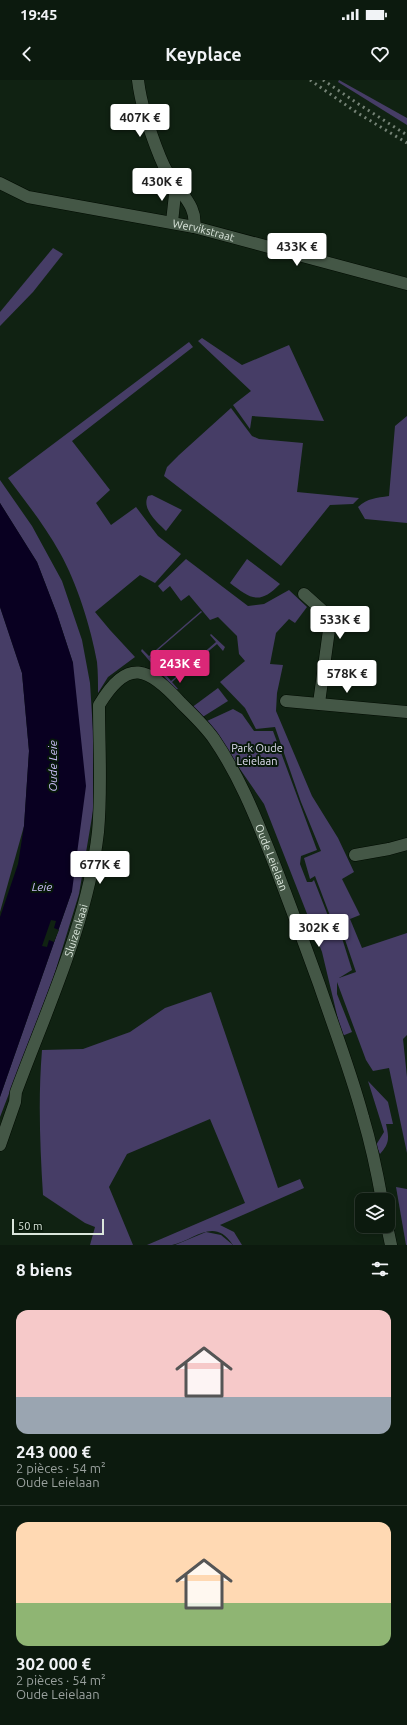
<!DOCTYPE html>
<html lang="fr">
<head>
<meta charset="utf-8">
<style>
  body { margin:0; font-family:Ubuntu,sans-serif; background:#152317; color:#f1f3f6; height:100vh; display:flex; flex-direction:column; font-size:15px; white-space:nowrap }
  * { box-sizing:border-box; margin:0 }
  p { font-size:13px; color:#9aa19e }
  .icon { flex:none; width:22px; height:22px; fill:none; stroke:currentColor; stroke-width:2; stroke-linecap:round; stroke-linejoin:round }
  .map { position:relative; height:1165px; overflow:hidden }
  .sheet { display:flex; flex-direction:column; background:#0c1a0e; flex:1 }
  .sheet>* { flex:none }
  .controls { position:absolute; left:355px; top:1113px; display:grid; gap:8px }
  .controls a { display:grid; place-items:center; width:40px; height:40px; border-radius:8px; background:#0c1a0e; box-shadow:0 2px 10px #0003,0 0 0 1px #2c382e; font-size:20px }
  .scale { position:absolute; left:12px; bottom:10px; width:92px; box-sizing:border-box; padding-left:4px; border:2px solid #dbe6dc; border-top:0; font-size:11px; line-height:14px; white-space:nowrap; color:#dbe6dc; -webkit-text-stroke:3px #071809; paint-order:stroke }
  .price { position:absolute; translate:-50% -34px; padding:0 9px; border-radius:4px; background:#fff; color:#222; font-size:13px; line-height:26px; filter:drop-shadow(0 1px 2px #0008) }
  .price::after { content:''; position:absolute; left:50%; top:24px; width:12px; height:9px; margin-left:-6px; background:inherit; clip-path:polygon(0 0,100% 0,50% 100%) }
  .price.selected { background:#db2777; color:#fff }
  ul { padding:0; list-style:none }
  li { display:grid; align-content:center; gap:8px; height:212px; padding:0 16px }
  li+li { border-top:1px solid #2c382e }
  li span { display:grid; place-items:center; height:124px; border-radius:12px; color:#555 }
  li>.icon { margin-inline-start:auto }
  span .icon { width:72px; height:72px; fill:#fffc; stroke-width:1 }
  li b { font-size:17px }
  h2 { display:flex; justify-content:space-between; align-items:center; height:48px; padding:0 16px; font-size:17px }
  .status { display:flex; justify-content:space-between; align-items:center; height:28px; padding:0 20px; background:#0c1a0e; direction:ltr }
  .status svg { height:11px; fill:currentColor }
  header { display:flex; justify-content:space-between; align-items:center; height:52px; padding:0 16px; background:#0c1a0e; font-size:18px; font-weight:700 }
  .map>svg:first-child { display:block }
</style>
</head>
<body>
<div class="status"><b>19:45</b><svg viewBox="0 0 49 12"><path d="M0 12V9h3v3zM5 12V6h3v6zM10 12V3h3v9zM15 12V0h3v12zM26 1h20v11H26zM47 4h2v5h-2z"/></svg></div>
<header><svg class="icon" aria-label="back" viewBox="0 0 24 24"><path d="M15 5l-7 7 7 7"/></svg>Keyplace<svg class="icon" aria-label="heart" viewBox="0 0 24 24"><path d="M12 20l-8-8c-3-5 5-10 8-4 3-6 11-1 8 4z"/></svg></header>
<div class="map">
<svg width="407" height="1165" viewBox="0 0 407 1165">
  <rect width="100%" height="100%" fill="#102212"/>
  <g fill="#463d66">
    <path d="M339 0 407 38V45L338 2Z"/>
    <path d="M53 168 63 174 33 212 0 246V232Z"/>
    <path d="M202 258 242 285 289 265 324 341 252 336 250 349 233 325 251 311 198 261Z"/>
    <path d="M189 262 193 267 72 361 110 410 96 423 111 445 136 427 158 456 181 474 155 503 140 495 95 532 110 550 135 577 108 597 98 613C98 603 98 592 97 582 91 548 77 503 60 473 45 446 26 422 8 398Z"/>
    <path d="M231 328 252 356 259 359 303 363 297 412 359 418 353 424 330 425 281 486 164 396 167 387 179 375Z"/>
    <path d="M407 336V443L365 439 358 427C368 418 376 418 389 416L395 346Z"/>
    <path d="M0 400 32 446 62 501 82 560 90 603 93 651V731L79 814 53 899 0 1037V1017L72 811 73 583 57 534 37 482 0 423Z"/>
    <path d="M152 415 182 430 166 451C158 443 141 429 148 416Z"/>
    <path d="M186 479 248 526 264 524 289 510 307 527 295 543 289 539 276 553 270 584 283 585 277 613 276 631 312 716 338 758 354 792 342 799 360 835 350 839 362 868 407 853V955L403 959 407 997V1073L389 988 373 991 366 980 337 902V914L352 952 342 956 322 872 264 724 207 641 233 629 242 634 254 651H273L317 770 301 776 300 784 307 802H312L314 800 330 841 334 844 337 842 352 890 339 898 356 892 338 839 332 841 315 796 310 799 304 778 321 771 301 722 275 647 256 649 245 628 220 602 245 581 239 574 237 556 218 537 210 540 189 515 181 521 170 506 163 512 158 506Z"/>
    <path d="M247 479 280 504C259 526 250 518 230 503Z"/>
    <path d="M0 527 22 593 29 671 24 746 0 832Z"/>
    <path d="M201 531 202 532 150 577 156 585H153L141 571 142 569 149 576Z"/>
    <path d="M211 554 225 567 223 571 217 564 172 602 178 609 175 610 163 595 165 594 171 601 216 562 210 555Z"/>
    <path d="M218 608 228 621 201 638 191 628Z"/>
    <path d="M211 912 278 1108 300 1099 304 1108 220 1145 234 1152 242 1165H233C214 1136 195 1160 172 1165 165 1165 155 1165 147 1165L245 1123 210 1039 127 1074 109 1107 133 1165H90L95 1147 85 1143 43 1115C40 1067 38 1018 42 970L83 969 130 952 165 928Z"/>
    <path d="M368 1001 388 1022 393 1044H386C389 1058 390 1063 380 1074L376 1065 384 1052Z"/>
    <path d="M396 1107 407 1109V1165H406Z"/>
    <path d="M206 1152 221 1155 233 1165H175Z"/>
  </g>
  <path fill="#090021" d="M0 423 37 482 57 534 73 583 86 706 72 811 0 1017V837L18 784 24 746 29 671 22 593 0 527Z"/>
  <path fill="#102212" d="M51 840 56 841 54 848 59 850 54 862 49 860 47 867 42 866Z"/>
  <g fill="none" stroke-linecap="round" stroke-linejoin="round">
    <defs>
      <g id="street">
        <path d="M138 0C141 27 150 52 160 77 164 87 170 98 177 106 186 119 197 130 194 147"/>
        <path d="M172 142 176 105"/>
        <path d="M304 514 324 532 329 550 319 623"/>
        <path d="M286 621 407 632"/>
        <path d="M355 775 389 769 407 764"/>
        <path id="s1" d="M0 1065 15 1022 16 1012C47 928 88 842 98 752 102 710 99 667 99 625 128 577 148 587 181 623 192 634 205 646 214 659 238 694 254 733 270 773 287 816 303 860 319 904 334 948 351 992 363 1037 371 1064 377 1092 382 1120"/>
        <path d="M387 1146 391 1165"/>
      </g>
      <g id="secondary">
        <path id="s2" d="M0 103 28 117 194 147 407 204"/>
      </g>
    </defs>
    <use href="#street" stroke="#000b01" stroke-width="13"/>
    <use href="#secondary" stroke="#000b01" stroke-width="13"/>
    <use href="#street" stroke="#445746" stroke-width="12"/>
    <use href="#secondary" stroke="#445746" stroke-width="12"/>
    <g stroke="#748275" stroke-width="3" stroke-dasharray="2 4" stroke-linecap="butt">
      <path d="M310 0 356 32 407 63"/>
      <path d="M323 0 360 25 407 55"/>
    </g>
  </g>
  <g text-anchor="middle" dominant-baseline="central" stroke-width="4" stroke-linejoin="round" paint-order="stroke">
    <g font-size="11" fill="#dbe6dc" stroke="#071809">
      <text stroke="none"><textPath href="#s2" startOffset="210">Wervikstraat</textPath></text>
      <text stroke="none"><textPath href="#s1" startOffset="744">Oude Leielaan</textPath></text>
      <text stroke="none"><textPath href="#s1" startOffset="228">Sluizenkaai</textPath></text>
    </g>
    <g font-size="11" fill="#e1def2" stroke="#071809">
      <text x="257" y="668">Park Oude<tspan x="257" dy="13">Leielaan</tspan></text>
    </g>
    <g font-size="12" font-style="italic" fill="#cabef7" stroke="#071809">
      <text transform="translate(52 686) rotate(-90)">Oude Leie</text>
      <text x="42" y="806">Leie</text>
    </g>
  </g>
</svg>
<div class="controls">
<a><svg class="icon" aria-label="layers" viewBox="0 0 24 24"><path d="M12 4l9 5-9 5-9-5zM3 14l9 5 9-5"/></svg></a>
</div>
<div class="scale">50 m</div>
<b class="price" style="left:140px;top:58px">407K €</b>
<b class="price" style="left:162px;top:122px">430K €</b>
<b class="price" style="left:297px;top:187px">433K €</b>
<b class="price" style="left:340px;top:560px">533K €</b>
<b class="price selected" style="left:180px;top:604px">243K €</b>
<b class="price" style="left:347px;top:614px">578K €</b>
<b class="price" style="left:100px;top:805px">677K €</b>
<b class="price" style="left:319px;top:868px">302K €</b>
</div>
<section class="sheet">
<h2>8 biens<svg class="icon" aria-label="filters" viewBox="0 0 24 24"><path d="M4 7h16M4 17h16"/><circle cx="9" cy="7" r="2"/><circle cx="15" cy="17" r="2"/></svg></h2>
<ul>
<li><span style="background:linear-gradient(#f6c9c9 70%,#9aa5b1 0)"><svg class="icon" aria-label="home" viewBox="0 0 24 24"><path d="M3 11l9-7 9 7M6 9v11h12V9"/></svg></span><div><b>243 000 €</b><p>2 pièces · 54 m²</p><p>Oude Leielaan</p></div></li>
<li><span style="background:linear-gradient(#ffd9b3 65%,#8fb573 0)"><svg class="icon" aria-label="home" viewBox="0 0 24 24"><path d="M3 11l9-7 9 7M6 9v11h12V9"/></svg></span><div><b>302 000 €</b><p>2 pièces · 54 m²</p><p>Oude Leielaan</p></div></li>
</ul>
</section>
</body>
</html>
